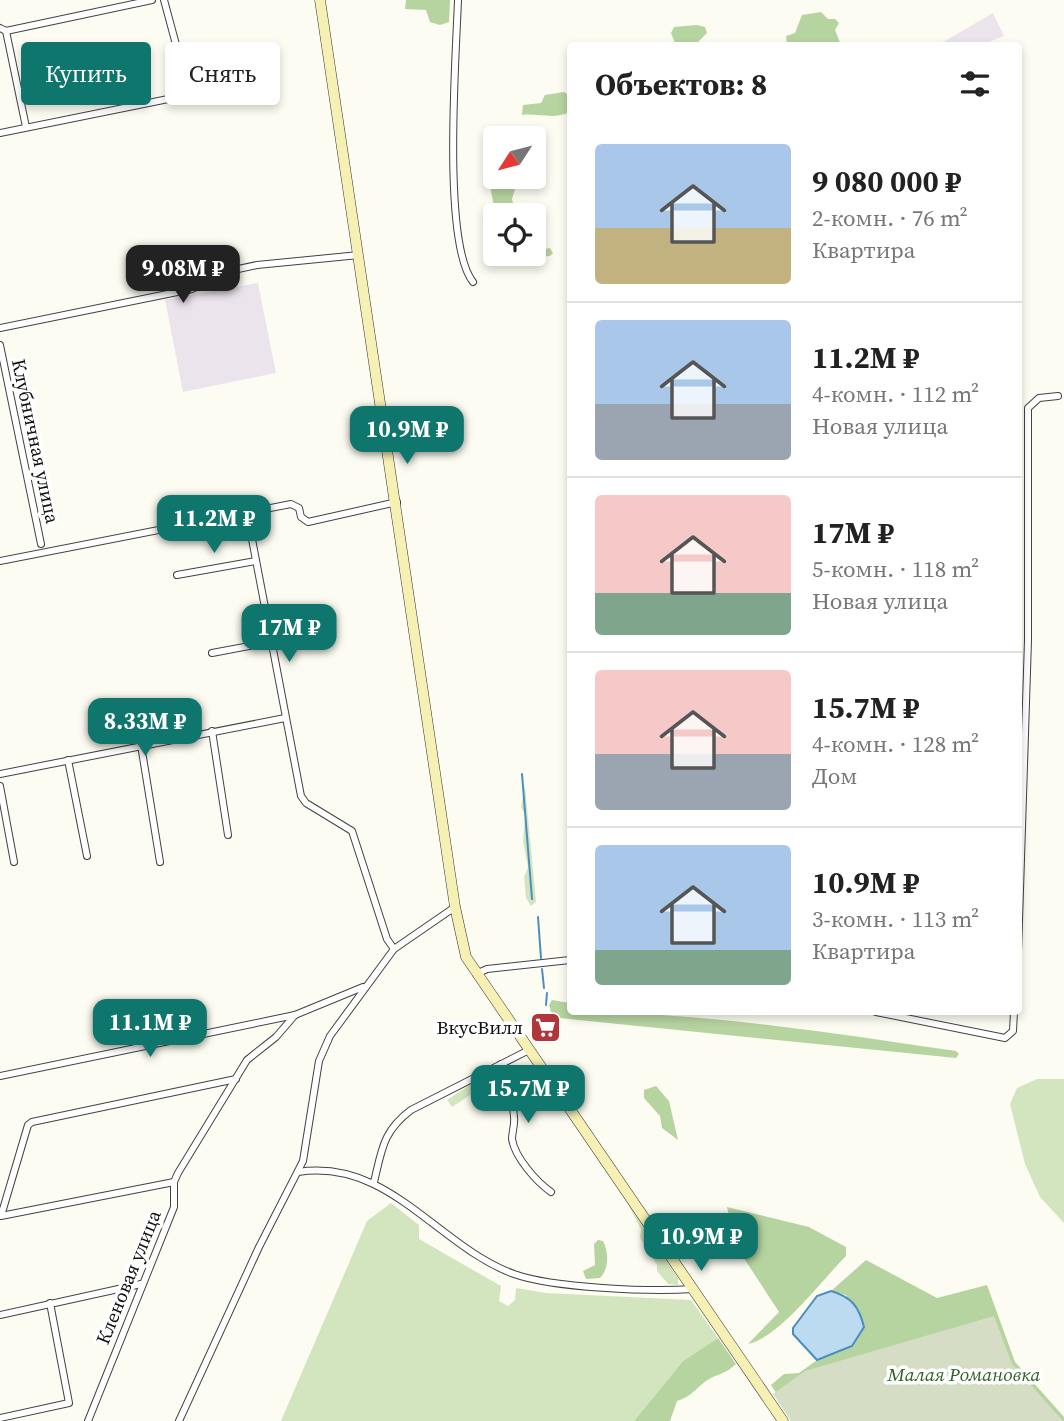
<!DOCTYPE html>
<html lang="ru">
<head>
<meta charset="utf-8">
<style>
  body { margin:0; font-family:"Source Serif 4",serif; background:#f6f6f6; color:#222; height:100vh; display:flex; flex-direction:column; font-size:26px; white-space:nowrap }
  * { box-sizing:border-box; margin:0 }
  p { font-size:23px; color:#767676 }
  .icon { flex:none; width:38px; height:38px; fill:none; stroke:currentColor; stroke-width:2; stroke-linecap:round; stroke-linejoin:round }
  .map { position:relative; flex:1; overflow:hidden }
  .sheet { position:absolute; left:567px; top:42px; width:455px; height:973px; display:flex; flex-direction:column; background:#fff; border-radius:7px; box-shadow:0 4px 10px #0003 }
  .sheet>* { flex:none }
  .guide { position:absolute; left:21px; top:42px; width:441px; height:63px; display:flex; gap:14px }
  .needle { width:46px; rotate:234deg }
  .tools { position:absolute; left:483px; top:126px; display:grid; gap:14px }
  .tools a { display:grid; place-items:center; width:63px; height:63px; border-radius:7px; background:#fff; box-shadow:0 4px 10px #0003; font-size:35px }
  .price { position:absolute; translate:-50% -60px; padding:0 16px; border-radius:14px; background:#0f766e; color:#fff; font-size:23px; line-height:46px; filter:drop-shadow(0 2px 4px #0008) }
  .price::after { content:''; position:absolute; left:50%; top:42px; width:21px; height:16px; margin-left:-10px; background:inherit; clip-path:polygon(0 0,100% 0,50% 100%) }
  .price.on { background:#222; color:#fff }
  ul { padding:0; list-style:none }
  li { display:flex; align-items:center; gap:21px; height:175px; padding:0 28px }
  li+li { border-top:2px solid #e0e0e0 }
  li span { display:grid; place-items:center; flex:none; width:196px; height:140px; border-radius:7px; color:#555 }
  li>.icon { margin-inline-start:auto }
  span .icon { width:84px; height:84px; fill:#fffc; stroke-width:1 }
  li b { font-size:30px }
  h2 { display:flex; justify-content:space-between; align-items:center; height:84px; padding:0 28px; font-size:30px }
  .pill { padding:0 24px; border-radius:7px; background:#fff; box-shadow:0 4px 10px #0003; font-size:24px; line-height:63px }
  .pill.on { background:#0f766e; color:#fff }
  .map>svg:first-child { display:block }
</style>
</head>
<body>
<div class="map">
<svg width="1064" height="1421" viewBox="0 0 1064 1421">
  <rect width="100%" height="100%" fill="#fdfcf2"/>
  <g fill="#ece4ec">
    <path d="M993 13 1004 36 981 45H938Z"/>
    <path d="M258 283 276 373 183 392 165 300Z"/>
  </g>
  <g fill="#d2e5bf">
    <path d="M525 786 536 902 531 906 526 898 524 877 528 867 523 841 525 815 521 807Z"/>
    <path d="M491 1071 496 1078 452 1107 447 1100Z"/>
    <path d="M1037 1079H1064V1223L1040 1197 1025 1164 1010 1104 1017 1088Z"/>
    <path d="M624 1197 678 1278V1285L668 1284 657 1271V1265L640 1238 641 1229Z"/>
    <path d="M391 1203 419 1225V1239L501 1286 499 1301 508 1306 515 1300 516 1288 546 1293 691 1300 718 1338 683 1361 634 1421H281L367 1221Z"/>
  </g>
  <g fill="#b6d4a0">
    <path d="M406 0H450L449 22 440 25 430 22 426 10 405 9Z"/>
    <path d="M821 12 828 19H835L839 23 835 30 841 45H787L786 36 795 33 802 15Z"/>
    <path d="M697 25 705 27 707 33 695 45 675 43 671 33 674 27Z"/>
    <path d="M564 92 570 96V112C553 120 539 113 522 115L523 105 541 103 545 95Z"/>
    <path d="M521 178 527 185 515 189 512 199 516 215 504 210 495 213 490 185 492 182 502 184Z"/>
    <path d="M534 239 542 243 541 250 550 248 553 253 550 256 497 260 495 254H534Z"/>
    <path d="M552 1000 570 1003V1012C701 1012 827 1032 956 1051L959 1054 956 1058 559 1018 551 1012 549 1005Z"/>
    <path d="M656 1086 669 1101 678 1140 662 1128 660 1116 644 1098V1090Z"/>
    <path d="M727 1207 809 1227 846 1247V1256C822 1280 780 1337 748 1344L779 1312 736 1246Z"/>
    <path d="M598 1240 603 1241C609 1252 609 1269 600 1278L586 1279 583 1271 595 1265 594 1244Z"/>
    <path d="M866 1260 937 1298 987 1285 1015 1362 1064 1417V1421H804L793 1418 771 1385 784 1374 799 1373 817 1360 852 1346 846 1295 831 1291Z"/>
    <path d="M718 1338 736 1364C726 1374 716 1374 706 1381 695 1389 691 1397 677 1401L670 1421H634L683 1361Z"/>
  </g>
  <path fill="#d5dec5" d="M994 1316 1012 1364 1063 1421H791L773 1394 805 1371Z"/>
  <path fill="#bcdbf0" stroke="#4b8ebe" stroke-width="2" d="M831 1291C852 1297 859 1307 864 1327L852 1346 817 1360 793 1334V1328L817 1296Z"/>
  <g fill="none" stroke-linecap="round" stroke-linejoin="round">
    <g stroke="#4b8ebe" stroke-width="2">
      <path d="M522 774 532 899"/>
      <path d="M538 917 541 958"/>
      <path d="M542 969 544 988"/>
      <path d="M546 1005 547 993"/>
    </g>
    <defs>
      <g id="street">
        <path d="M458 0C456 57 442 243 473 282"/>
        <path d="M0 28 6 31 152 0"/>
        <path d="M6 31 26 127"/>
        <path d="M0 133 183 96 188 89 164 0"/>
        <path d="M0 328 192 289 229 271 257 265 359 255"/>
        <path d="M0 345 41 544"/>
        <path d="M251 534 301 796 306 803 352 831 387 939 394 949"/>
        <path d="M0 561 291 504 299 508 301 517 308 522 397 502"/>
        <path d="M177 575 256 561"/>
        <path d="M212 653 271 642"/>
        <path d="M212 731 228 835"/>
        <path d="M141 745 160 862"/>
        <path d="M68 760 87 856"/>
        <path d="M0 774 285 718"/>
        <path d="M0 786 14 862"/>
        <path d="M1018 952 1028 640V408L1039 398 1058 396"/>
        <path d="M476 974 487 969 570 960"/>
        <path d="M876 1012 1005 1038 1013 1031 1014 1012"/>
        <path d="M501 1064C507 1082 513 1098 514 1117 515 1125 512 1132 512 1139 515 1158 537 1182 551 1192"/>
        <path d="M0 1076 295 1015 363 987"/>
        <path d="M298 1172C389 1158 437 1246 514 1274 553 1288 651 1292 693 1289"/>
        <path d="M174 1182 1 1216 28 1125 32 1122 236 1079"/>
        <path d="M374 1182C382 1149 383 1131 411 1110L529 1050"/>
        <path d="M0 1315 141 1284"/>
        <path d="M0 1418 69 1403 50 1303"/>
        <path d="M88 1421 174 1207V1182L178 1173 247 1060 276 1037 295 1015"/>
        <path d="M179 1421 259 1247 303 1161 319 1061 330 1036 394 949 455 907"/>
      </g>
      <path id="secondary" d="M320 0 455 907 466 957 783 1421"/>
    </defs>
    <use href="#street" stroke="#424242" stroke-width="8"/>
    <use href="#secondary" stroke="#313131" stroke-width="11"/>
    <use href="#street" stroke="#fff" stroke-width="6"/>
    <use href="#secondary" stroke="#f6f0b5" stroke-width="10"/>
  </g>
  <defs>
    <symbol id="supermarket-square" viewBox="-11 -11 22 22"><rect x="-9" y="-9" width="18" height="18" rx="4" fill="#b03639" stroke="#fff"/><path d="M-6-5.5h2.5l.6 2H6L4.5 2H-2.5L-4.4-4H-6ZM-1.5 3.2a1.3 1.3 0 1 0 .1 0ZM3 3.2a1.3 1.3 0 1 0 .1 0Z" fill="#fff"/></symbol>
  </defs>
  <g fill-rule="evenodd">
    <use href="#supermarket-square" x="528" y="1010" width="35" height="35"/>
  </g>
  <g text-anchor="middle" dominant-baseline="central" stroke-width="7" stroke-linejoin="round" paint-order="stroke">
    <g font-size="19" fill="#0f0f0f" stroke="#fff">
      <text transform="translate(36 441) rotate(78)">Клубничная улица</text>
      <text transform="translate(128 1277) rotate(-68)">Кленовая улица</text>
    </g>
    <g font-size="19" fill="#0f0f0f" stroke="#fff" text-anchor="end">
      <text x="523" y="1027">ВкусВилл</text>
    </g>
    <g font-size="19" font-style="italic" fill="#306026" stroke="#fff">
      <text x="964" y="1374">Малая Романовка</text>
    </g>
  </g>
</svg>
<div class="tools">
<a><svg class="needle" viewBox="-14 -14 28 28"><path d="M0-13l5 13h-10z" fill="#e53935"/><path d="M0 13l5-13h-10z" fill="#767676"/></svg></a>
<a><svg class="icon" aria-label="locate" viewBox="0 0 24 24"><circle cx="12" cy="12" r="6"/><path d="M12 2v4M12 18v4M2 12h4M18 12h4"/></svg></a>
</div>
<b class="price on" style="left:183px;top:305px">9.08M ₽</b>
<b class="price" style="left:407px;top:466px">10.9M ₽</b>
<b class="price" style="left:214px;top:555px">11.2M ₽</b>
<b class="price" style="left:289px;top:664px">17M ₽</b>
<b class="price" style="left:145px;top:758px">8.33M ₽</b>
<b class="price" style="left:150px;top:1059px">11.1M ₽</b>
<b class="price" style="left:528px;top:1125px">15.7M ₽</b>
<b class="price" style="left:701px;top:1273px">10.9M ₽</b>
<div class="guide">
<a class="pill on">Купить</a>
<a class="pill">Снять</a>
</div>
<section class="sheet">
<h2>Объектов: 8<svg class="icon" aria-label="filters" viewBox="0 0 24 24"><path d="M4 7h16M4 17h16"/><circle cx="9" cy="7" r="2"/><circle cx="15" cy="17" r="2"/></svg></h2>
<ul>
<li><span style="background:linear-gradient(#a9c7e8 60%,#c2b280 0)"><svg class="icon" aria-label="home" viewBox="0 0 24 24"><path d="M3 11l9-7 9 7M6 9v11h12V9"/></svg></span><div><b>9 080 000 ₽</b><p>2-комн. · 76 m²</p><p>Квартира</p></div></li>
<li><span style="background:linear-gradient(#a9c7e8 60%,#9aa5b1 0)"><svg class="icon" aria-label="home" viewBox="0 0 24 24"><path d="M3 11l9-7 9 7M6 9v11h12V9"/></svg></span><div><b>11.2M ₽</b><p>4-комн. · 112 m²</p><p>Новая улица</p></div></li>
<li><span style="background:linear-gradient(#f6c9c9 70%,#7fa58c 0)"><svg class="icon" aria-label="home" viewBox="0 0 24 24"><path d="M3 11l9-7 9 7M6 9v11h12V9"/></svg></span><div><b>17M ₽</b><p>5-комн. · 118 m²</p><p>Новая улица</p></div></li>
<li><span style="background:linear-gradient(#f6c9c9 60%,#9aa5b1 0)"><svg class="icon" aria-label="home" viewBox="0 0 24 24"><path d="M3 11l9-7 9 7M6 9v11h12V9"/></svg></span><div><b>15.7M ₽</b><p>4-комн. · 128 m²</p><p>Дом</p></div></li>
<li><span style="background:linear-gradient(#a9c7e8 75%,#7fa58c 0)"><svg class="icon" aria-label="home" viewBox="0 0 24 24"><path d="M3 11l9-7 9 7M6 9v11h12V9"/></svg></span><div><b>10.9M ₽</b><p>3-комн. · 113 m²</p><p>Квартира</p></div></li>
</ul>
</section>
</div>
</body>
</html>
